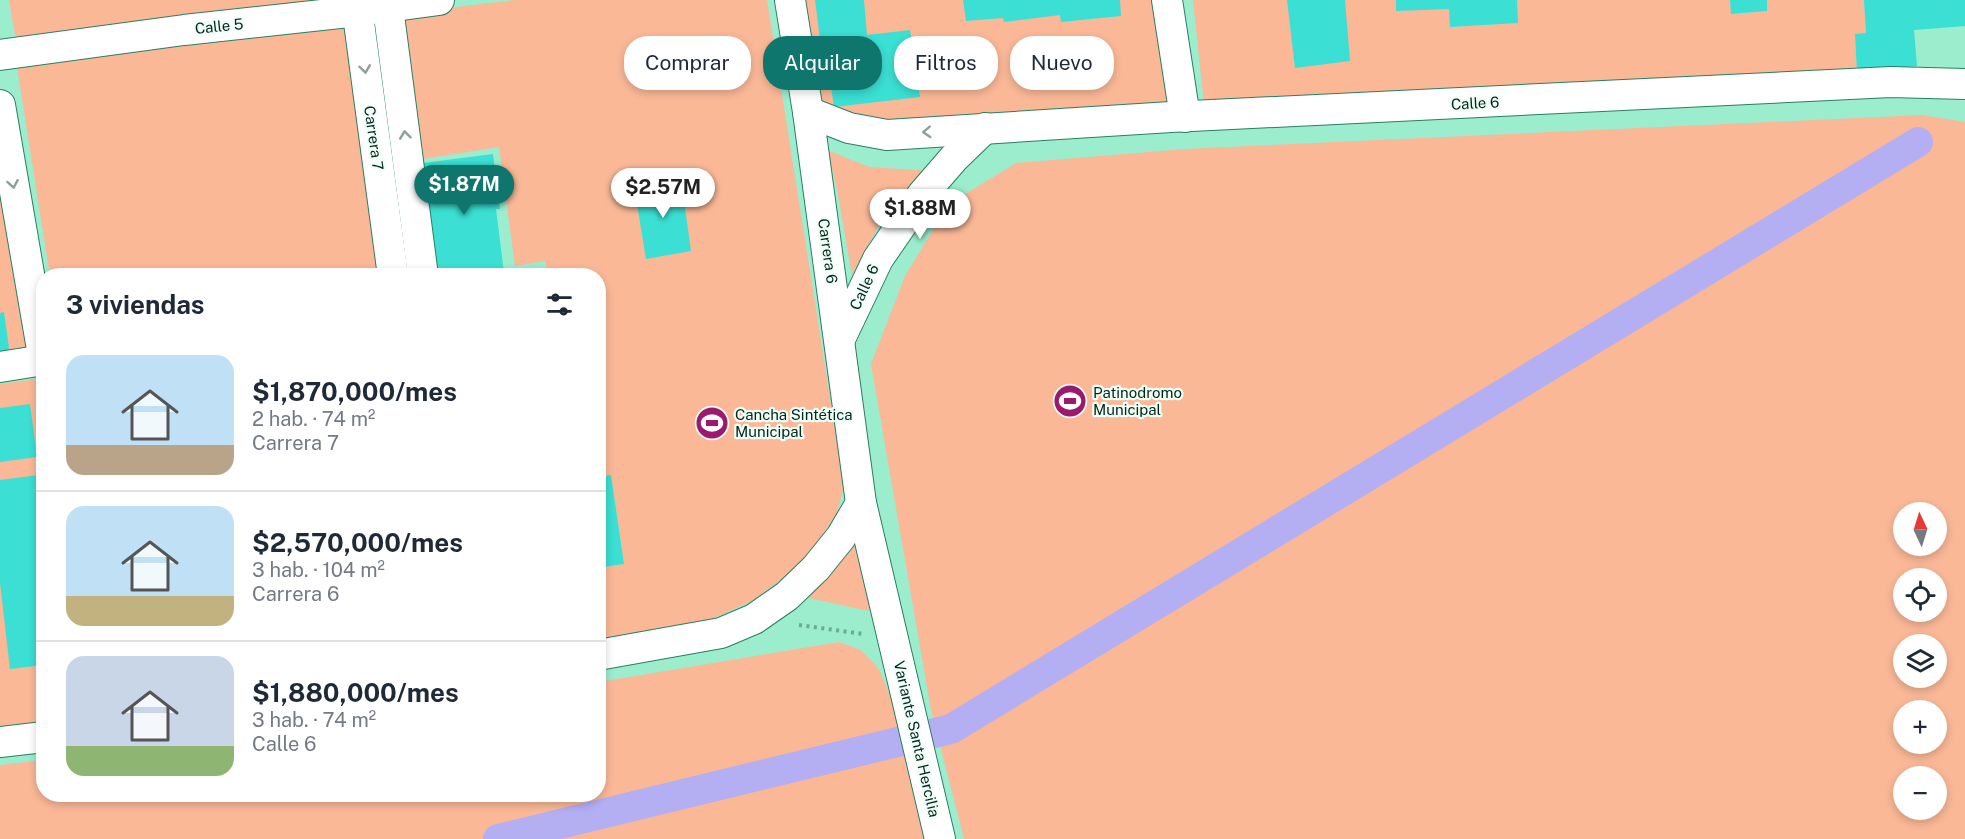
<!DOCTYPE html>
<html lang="es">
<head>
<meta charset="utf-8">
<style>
  body { margin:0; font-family:"Public Sans",sans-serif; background:#f6f6f7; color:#1f2937; height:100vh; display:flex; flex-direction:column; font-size:22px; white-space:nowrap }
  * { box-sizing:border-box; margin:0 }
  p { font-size:20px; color:#747a83 }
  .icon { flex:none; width:33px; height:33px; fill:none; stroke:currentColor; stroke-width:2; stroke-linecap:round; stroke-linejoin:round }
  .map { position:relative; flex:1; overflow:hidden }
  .details { position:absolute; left:36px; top:268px; width:570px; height:534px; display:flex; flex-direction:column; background:#fff; border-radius:24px; box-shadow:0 3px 9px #0003 }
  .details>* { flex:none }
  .top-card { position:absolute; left:624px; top:36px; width:570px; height:54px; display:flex; gap:12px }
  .needle { width:39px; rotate:356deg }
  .fabs { position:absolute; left:1893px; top:502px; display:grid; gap:12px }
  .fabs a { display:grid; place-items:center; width:54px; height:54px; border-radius:50%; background:#fff; box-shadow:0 3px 9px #0003; font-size:30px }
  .price { position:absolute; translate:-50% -51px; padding:0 14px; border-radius:21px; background:#fff; color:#222; font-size:20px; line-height:39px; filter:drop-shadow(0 2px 3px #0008) }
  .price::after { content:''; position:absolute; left:50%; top:36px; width:18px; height:14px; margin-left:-9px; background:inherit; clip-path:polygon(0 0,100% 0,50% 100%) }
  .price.selected { background:#0f766e; color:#fff }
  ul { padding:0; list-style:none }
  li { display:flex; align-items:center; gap:18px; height:150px; padding:0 30px }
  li+li { border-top:2px solid #e0e1e3 }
  li span { display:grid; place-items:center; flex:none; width:168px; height:120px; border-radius:18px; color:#555 }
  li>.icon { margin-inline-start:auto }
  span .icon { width:72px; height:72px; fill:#fffc; stroke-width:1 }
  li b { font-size:26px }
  h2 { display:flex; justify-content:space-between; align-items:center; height:72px; padding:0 30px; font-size:26px }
  .chip { padding:0 21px; border-radius:24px; background:#fff; box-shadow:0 3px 9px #0003; font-size:21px; line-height:54px }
  .chip.selected { background:#0f766e; color:#fff }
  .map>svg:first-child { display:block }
</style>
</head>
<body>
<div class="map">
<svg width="1965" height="839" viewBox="0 0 1965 839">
  <rect width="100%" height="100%" fill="#9bedcd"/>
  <g fill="#fab897" fill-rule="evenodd">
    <path d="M9 0H350L17 47Z"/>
    <path d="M515 0H767L844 486 837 513 817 543 794 570 752 601 707 621 599 641V568L624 564 611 476 599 477 598 276H548L545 261 515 266 499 147 422 159 397 14Z"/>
    <path d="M799 0H1159L1176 107 886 125 817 108Z"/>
    <path d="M1193 0H1396V10L1449 9 1451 27 1517 23V0H1730L1732 14 1767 11V0H1864L1866 33 1855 35 1857 71 1205 114Z"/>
    <path d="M349 24 383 276H50L17 67Z"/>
    <path d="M1922 115 1965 122V839H964L931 710 871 364 905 276 949 204 1016 163 1185 149ZM1904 513H1936V546H1904ZM1904 579H1936V612H1904ZM1904 645H1936V678H1904ZM1904 711H1936V744H1904ZM1904 777H1936V810H1904Z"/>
    <path d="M0 150 33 352 0 357Z"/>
    <path d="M827 150 869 167 932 171 906 189 885 214 852 275 837 189Z"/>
    <path d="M36 379 44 425 43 724 0 730V384Z"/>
    <path d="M858 534 874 612 804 597Z"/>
    <path d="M839 642 861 650 879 669 895 708 926 839H0V765L43 760 44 795H598L599 682Z"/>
  </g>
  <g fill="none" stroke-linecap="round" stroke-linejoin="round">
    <path stroke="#b4aef3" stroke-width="30" d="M498 839 951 729 1918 142"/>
  </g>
  <g fill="#3bdfd3">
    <path d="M815 0H864L867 35 910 30 920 97 834 107 824 39H820Z"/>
    <path d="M963 0H1120L1121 16 1061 22 1060 15 1004 22 1003 18 966 21Z"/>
    <path d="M1287 0H1345L1350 61 1295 68Z"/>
    <path d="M1396 0H1517L1518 23 1450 27 1449 9 1396 11Z"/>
    <path d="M1730 0H1767V11L1731 14Z"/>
    <path d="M1864 0H1965V26L1914 30 1917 66 1857 71 1855 34 1866 33Z"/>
    <path d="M493 154 500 209H496L504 273 481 276H436L423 163Z"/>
    <path d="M681 179 691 251 646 259 634 186Z"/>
    <path d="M4 312 10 355 0 357V313Z"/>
    <path d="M30 404 37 457 0 462V408Z"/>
    <path d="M39 475 44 513V665L10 669 0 583V480Z"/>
    <path d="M611 475 624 564 598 568V477Z"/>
  </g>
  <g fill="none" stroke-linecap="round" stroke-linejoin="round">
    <defs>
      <g id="minor">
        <path d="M356 0 393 276"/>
        <path d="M387 0 423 276"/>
        <path d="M790 0 808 112 861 503 940 839"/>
        <path d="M1167 0 1185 117"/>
        <path d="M0 55 184 30 358 11 439 0"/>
        <path d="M0 105 44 361"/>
        <path d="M808 112 849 128 887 135 1171 117 1891 82 1965 84"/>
        <path d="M840 339 878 259 922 195 954 158 985 128"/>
        <path d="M0 367 44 360"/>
        <path d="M598 655 721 633 754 619 787 596 816 568 841 537 861 503"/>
        <path d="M0 742 44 737"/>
      </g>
    </defs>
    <use href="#minor" stroke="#297f63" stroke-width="32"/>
    <path stroke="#69ac93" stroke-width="4" stroke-dasharray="3 4.5" stroke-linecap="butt" d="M799 625 863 634"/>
    <use href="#minor" stroke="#fff" stroke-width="30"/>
  </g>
  <defs><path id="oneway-chevron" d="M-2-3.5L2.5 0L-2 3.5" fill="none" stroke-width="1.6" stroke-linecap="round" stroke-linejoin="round" transform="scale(1.5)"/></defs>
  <g stroke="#8e9e99">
    <use href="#oneway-chevron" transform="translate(365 69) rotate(82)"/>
    <use href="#oneway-chevron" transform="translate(927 132) rotate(177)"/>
    <use href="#oneway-chevron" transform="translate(405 135) rotate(-97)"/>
    <use href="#oneway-chevron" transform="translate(13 184) rotate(80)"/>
  </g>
  <defs>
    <symbol id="stadium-disc" viewBox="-11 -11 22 22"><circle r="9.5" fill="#9c1a6d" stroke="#effef7"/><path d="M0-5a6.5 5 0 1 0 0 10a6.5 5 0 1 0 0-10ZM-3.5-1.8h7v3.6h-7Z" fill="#fff"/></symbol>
  </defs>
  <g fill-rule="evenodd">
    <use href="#stadium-disc" x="1051" y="382" width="38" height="38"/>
    <use href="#stadium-disc" x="693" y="404" width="38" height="38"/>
  </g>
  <g text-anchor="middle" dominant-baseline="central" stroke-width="4.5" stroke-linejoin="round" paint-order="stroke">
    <g font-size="15" fill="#03271c" stroke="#effef7">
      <text transform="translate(219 26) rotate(-6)">Calle 5</text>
      <text transform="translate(1475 103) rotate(-3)">Calle 6</text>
      <text transform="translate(374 138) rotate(82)">Carrera 7</text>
      <text transform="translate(828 251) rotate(82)">Carrera 6</text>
      <text transform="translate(864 287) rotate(-65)">Calle 6</text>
      <text transform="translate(917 739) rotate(77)">Variante Santa Hercilia</text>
    </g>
    <g font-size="15" fill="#03271c" stroke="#effef7" text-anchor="start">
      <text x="1093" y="392">Patinodromo<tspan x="1093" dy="17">Municipal</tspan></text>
      <text x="735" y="414">Cancha Sintética<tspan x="735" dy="17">Municipal</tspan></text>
    </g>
  </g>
</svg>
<div class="fabs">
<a><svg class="needle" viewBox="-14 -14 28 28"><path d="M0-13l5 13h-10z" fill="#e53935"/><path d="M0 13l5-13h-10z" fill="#747a83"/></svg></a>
<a><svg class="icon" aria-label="locate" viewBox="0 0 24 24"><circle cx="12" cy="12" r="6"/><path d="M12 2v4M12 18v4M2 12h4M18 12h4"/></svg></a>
<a><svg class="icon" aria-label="layers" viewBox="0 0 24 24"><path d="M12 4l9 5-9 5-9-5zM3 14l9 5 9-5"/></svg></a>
<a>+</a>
<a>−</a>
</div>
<b class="price selected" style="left:464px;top:216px">$1.87M</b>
<b class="price" style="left:663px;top:219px">$2.57M</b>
<b class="price" style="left:920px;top:240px">$1.88M</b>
<div class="top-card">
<a class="chip">Comprar</a>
<a class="chip selected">Alquilar</a>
<a class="chip">Filtros</a>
<a class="chip">Nuevo</a>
</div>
<section class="details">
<h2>3 viviendas<svg class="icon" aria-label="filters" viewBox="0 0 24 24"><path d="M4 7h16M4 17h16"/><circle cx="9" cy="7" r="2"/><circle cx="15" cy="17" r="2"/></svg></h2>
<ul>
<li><span style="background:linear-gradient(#bfe0f5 75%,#b9a48a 0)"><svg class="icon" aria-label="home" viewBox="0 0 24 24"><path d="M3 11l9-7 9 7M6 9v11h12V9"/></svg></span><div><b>$1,870,000/mes</b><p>2 hab. · 74 m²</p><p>Carrera 7</p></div></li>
<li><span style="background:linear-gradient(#bfe0f5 75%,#c2b280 0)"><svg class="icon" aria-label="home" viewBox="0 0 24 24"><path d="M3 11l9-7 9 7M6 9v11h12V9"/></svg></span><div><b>$2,570,000/mes</b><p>3 hab. · 104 m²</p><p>Carrera 6</p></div></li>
<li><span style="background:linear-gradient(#c9d6e8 75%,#8fb573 0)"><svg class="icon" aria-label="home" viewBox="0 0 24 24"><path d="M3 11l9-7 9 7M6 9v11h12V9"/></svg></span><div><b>$1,880,000/mes</b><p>3 hab. · 74 m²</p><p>Calle 6</p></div></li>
</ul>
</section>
</div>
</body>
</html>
